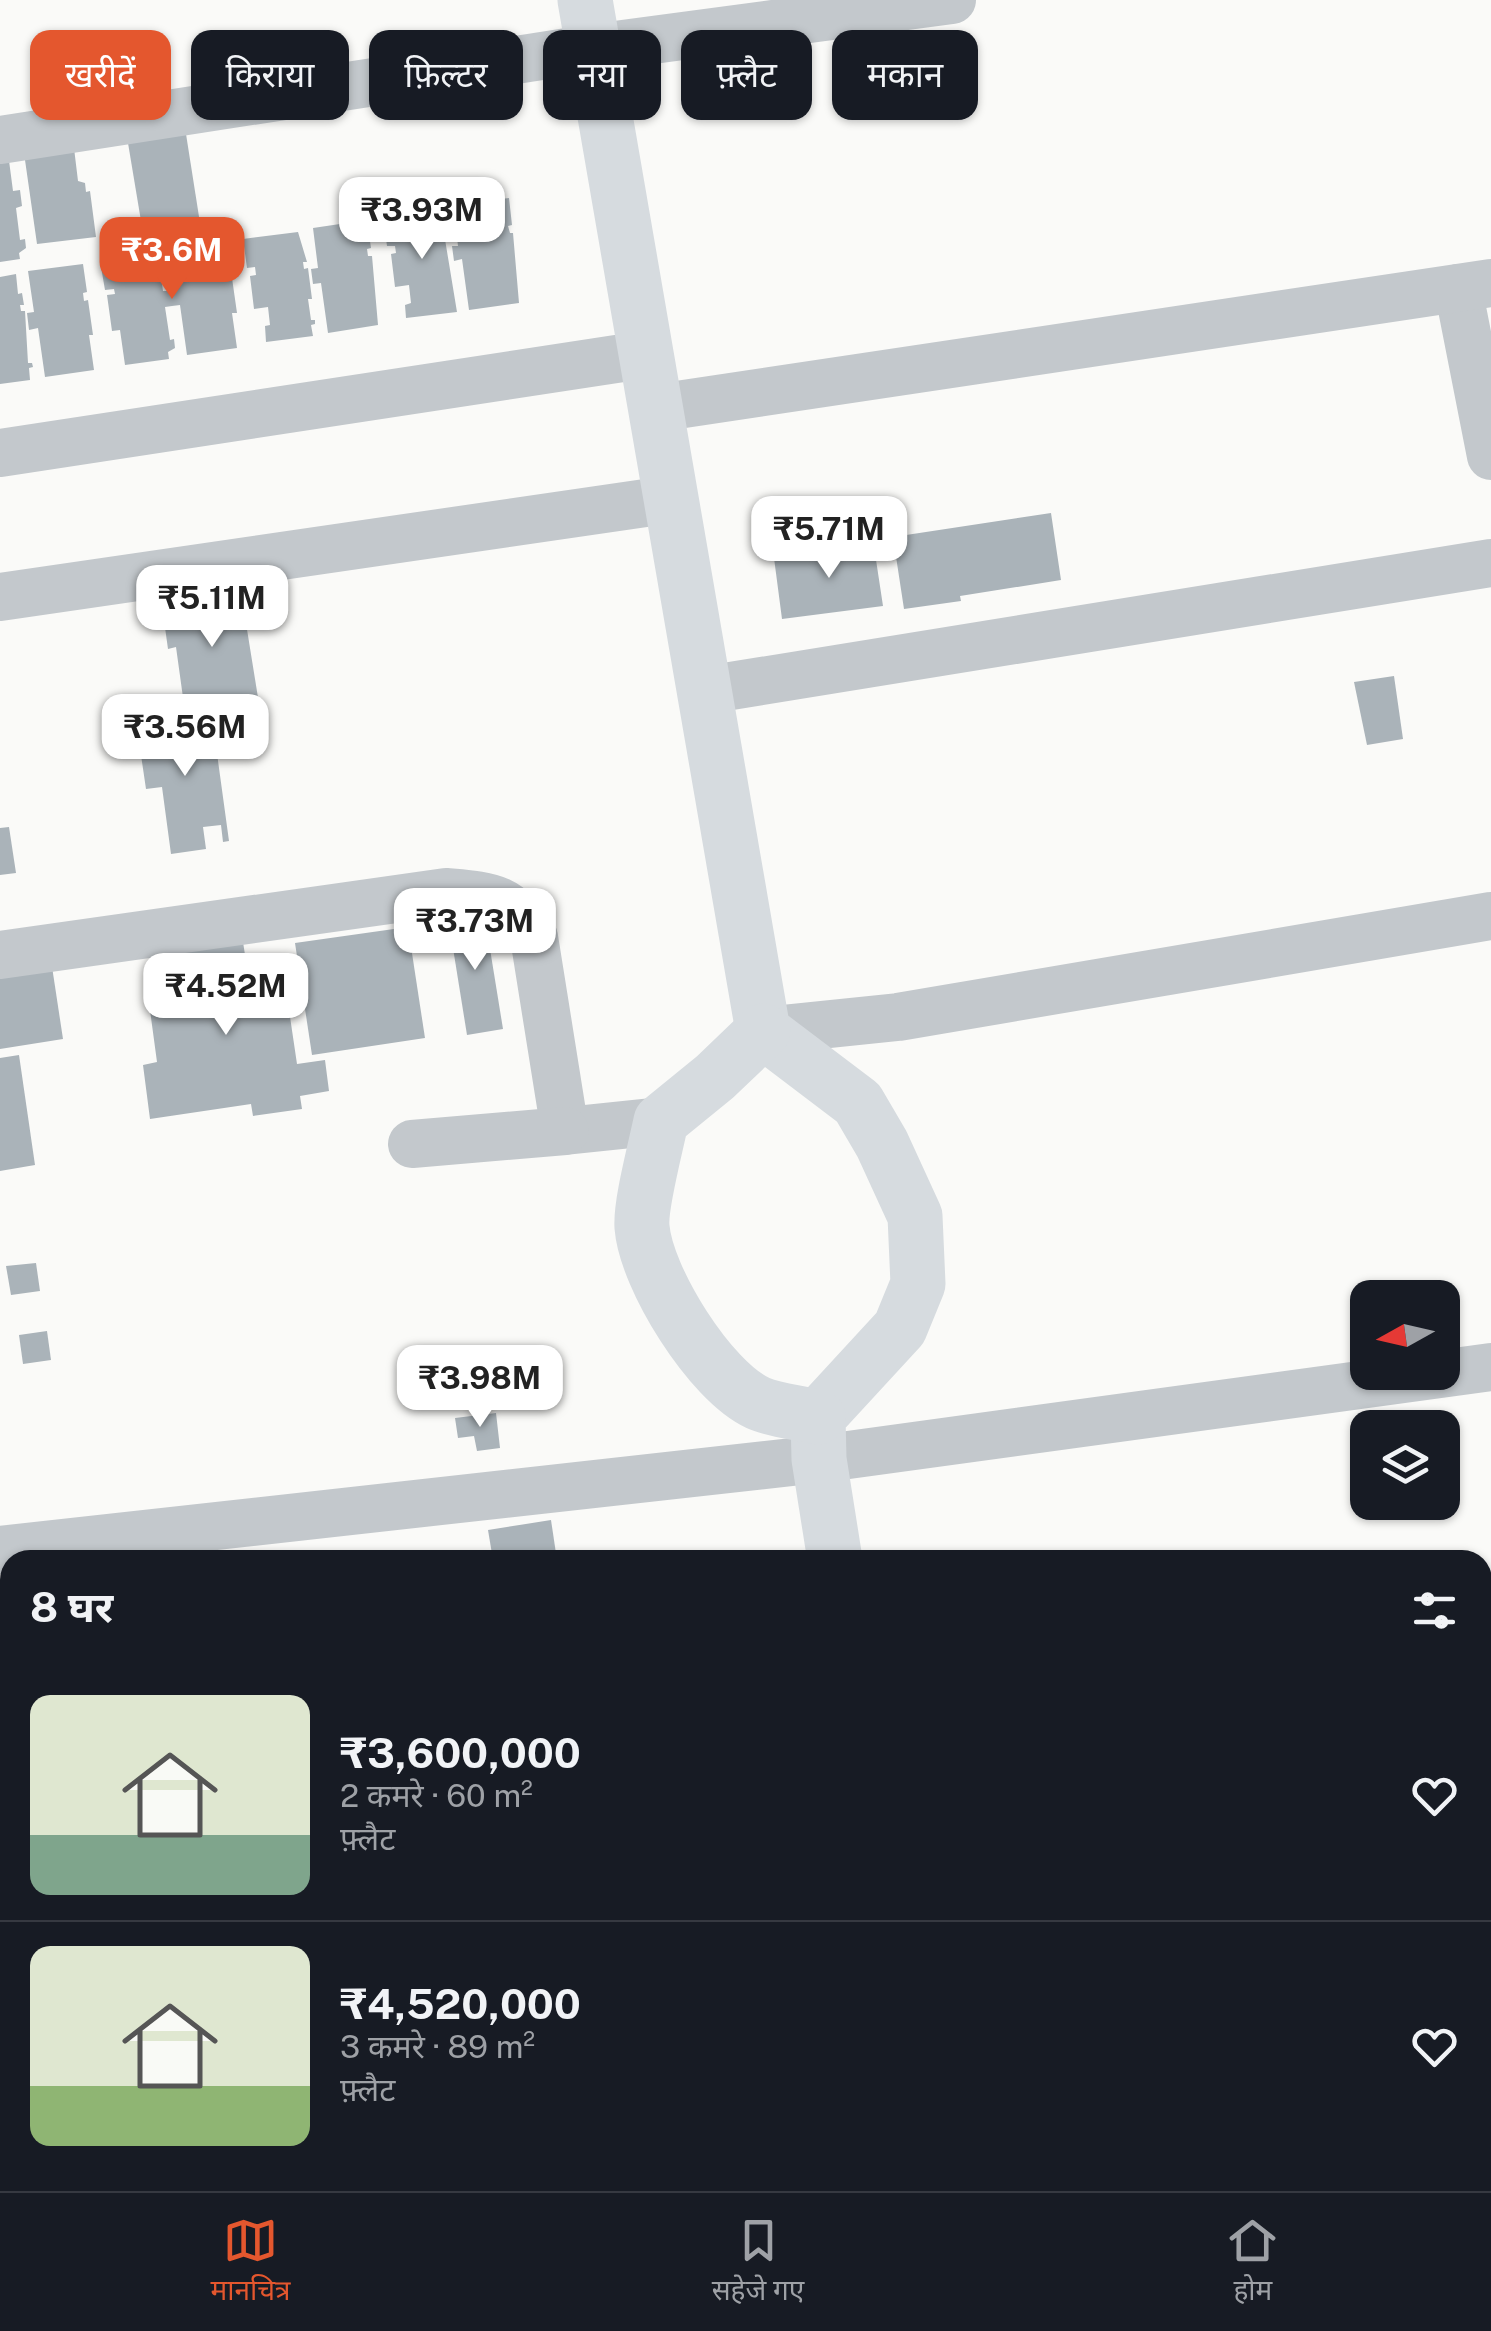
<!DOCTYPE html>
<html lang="hi">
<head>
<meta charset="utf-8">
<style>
  body { margin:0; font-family:"Public Sans","Noto Sans Devanagari",sans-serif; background:#20242c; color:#f1f3f6; height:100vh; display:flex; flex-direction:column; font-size:38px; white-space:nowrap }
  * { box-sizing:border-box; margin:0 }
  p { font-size:32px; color:#9ea1a6 }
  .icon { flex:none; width:55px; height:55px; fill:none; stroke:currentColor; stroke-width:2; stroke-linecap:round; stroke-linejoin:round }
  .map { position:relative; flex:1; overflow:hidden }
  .details { position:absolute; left:0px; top:1550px; width:1492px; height:642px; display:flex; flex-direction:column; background:#171b24; border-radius:30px 30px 0 0; box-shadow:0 2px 8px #0004 }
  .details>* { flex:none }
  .guide { position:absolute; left:30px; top:30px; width:1432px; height:90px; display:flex; gap:20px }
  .needle { width:65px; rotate:262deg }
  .tools { position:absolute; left:1350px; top:1280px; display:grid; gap:20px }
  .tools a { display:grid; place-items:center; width:110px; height:110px; border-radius:20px; background:#171b24; box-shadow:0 2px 8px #0004; font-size:50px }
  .price { position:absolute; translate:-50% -85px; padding:0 22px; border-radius:20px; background:#fff; color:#222; font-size:32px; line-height:65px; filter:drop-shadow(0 2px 5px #0008) }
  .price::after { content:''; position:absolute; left:50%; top:60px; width:30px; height:22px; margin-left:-15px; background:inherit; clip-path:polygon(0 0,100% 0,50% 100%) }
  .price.current { background:#e4572e; color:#fff }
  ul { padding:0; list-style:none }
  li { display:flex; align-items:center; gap:30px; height:250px; padding:0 30px }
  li+li { border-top:2px solid #363941 }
  li span { display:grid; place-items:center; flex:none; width:280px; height:200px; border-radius:20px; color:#555 }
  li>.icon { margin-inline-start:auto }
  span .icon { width:120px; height:120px; fill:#fffc; stroke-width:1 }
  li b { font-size:42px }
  h2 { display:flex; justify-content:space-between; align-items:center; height:120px; padding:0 30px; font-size:42px }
  .tag { padding:0 35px; border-radius:20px; background:#171b24; box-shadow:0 2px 8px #0004; font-size:35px; line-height:90px }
  .tag.current { background:#e4572e; color:#fff }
  .menu { display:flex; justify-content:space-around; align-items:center; height:140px; border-top:2px solid #363941; background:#171b24; font-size:28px; color:#9ea1a6 }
  .menu a { display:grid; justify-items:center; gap:5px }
  .menu .current { color:#e4572e }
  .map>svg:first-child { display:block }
</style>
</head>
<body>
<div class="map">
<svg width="1491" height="2191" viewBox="0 0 1491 2191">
  <rect width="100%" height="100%" fill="#fafaf8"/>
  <g fill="#aab3b9">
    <path d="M186 134 200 223 143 233 128 143Z"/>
    <path d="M74 148 78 181 85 183 86 192 90 191 96 237 37 244 24 153Z"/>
    <path d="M8 153 13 191 20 190 22 206 16 208 20 240 25 239 26 248 19 253 20 259 0 262V155Z"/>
    <path d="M509 198 512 225 508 226 510 233H513L519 303 469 310 462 259 454 261 452 246H458L453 205Z"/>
    <path d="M440 209 457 312 406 318 405 305 411 303 409 285 395 287 391 254 396 253 395 246H387L383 218Z"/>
    <path d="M367 220 371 248 367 249 368 256H372L378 325 328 333 321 283 313 284 311 269 318 268 313 228Z"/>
    <path d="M298 232 307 262H303L304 269 308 268 312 299H308L311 320H315V324L311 325 313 336 266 342 265 326 270 325 268 307 254 309 250 276 256 275 255 267 247 268 243 239Z"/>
    <path d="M227 242 231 271H227L228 279 232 278 237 313H232L237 348 187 355 180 305 172 306 165 307 170 340 174 339 175 348 168 352 169 359 125 365 120 330 112 331 107 295 115 294 114 289 105 290 100 261 158 253 163 291H177L171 250Z"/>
    <path d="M83 264 87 292 83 293 84 301 88 300 93 335H89L94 370 45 377 38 328 29 330 27 313 34 312 28 271Z"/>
    <path d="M16 274 18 294 22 293 24 305H20L21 311H25L28 363H32L33 367 29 368 30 380 0 384V277Z"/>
    <path d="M1051 513 1061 580 960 596 961 601 904 609 893 537Z"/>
    <path d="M873 540 883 606 782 619 774 558 859 546V542Z"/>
    <path d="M240 586 260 710 223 715 222 706 185 712 176 647 168 649 161 599Z"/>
    <path d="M1394 676 1403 739 1367 745 1354 682Z"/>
    <path d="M212 717 229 841 223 842 221 825 203 827 206 849 171 854 162 787 146 789 137 728Z"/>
    <path d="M9 827 16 873 0 875V828Z"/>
    <path d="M484 912 503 1029 467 1035 448 917Z"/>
    <path d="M408 927 425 1038 312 1055 295 943Z"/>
    <path d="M243 942 246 961 281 956 297 1064 325 1060 329 1091 300 1096 302 1109 253 1116 251 1104 150 1119 143 1065 157 1062 147 988 176 984 172 953Z"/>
    <path d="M51 960 63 1039 0 1049V968Z"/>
    <path d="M19 1055 35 1165 0 1171V1058Z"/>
    <path d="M36 1263 40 1291 11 1295 6 1266Z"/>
    <path d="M47 1331 51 1360 23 1364 19 1335Z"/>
    <path d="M496 1413 500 1448 477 1451 474 1436 458 1438 455 1418Z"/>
    <path d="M551 1520 557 1560H493L488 1530Z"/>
    <path d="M1491 1920V2107L1482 2108V1921Z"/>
  </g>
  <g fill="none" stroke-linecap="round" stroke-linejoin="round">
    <path stroke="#c3c8cc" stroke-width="25" d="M1482 1898 1491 1897"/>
    <g stroke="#c3c8cc" stroke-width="48">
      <path d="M0 140 593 48 952 0"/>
      <path d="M1458 288 1491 456"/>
      <path d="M657 408 1491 283"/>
      <path d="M0 453 649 354"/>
      <path d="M0 597 673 499"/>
      <path d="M706 690 1491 563"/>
      <path d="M0 955 446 892C491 896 510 896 534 937L565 1131 661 1121"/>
      <path d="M763 1031 898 1017 1491 916"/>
      <path d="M412 1144 565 1131"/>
      <path d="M0 1550 819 1459 1491 1367"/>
      <path d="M1482 1802 1491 1801"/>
    </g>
    <g stroke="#d6dbdf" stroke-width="55">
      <path d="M585 0 763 1031 858 1103 882 1144 915 1216 918 1284 900 1328 818 1417 819 1459 835 1560"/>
      <path d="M763 1031 715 1077 661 1121C656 1146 640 1205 642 1227 646 1278 710 1381 758 1403 775 1411 799 1412 818 1417"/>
      <path d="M935 2182 936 2191"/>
    </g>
  </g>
</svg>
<div class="tools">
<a><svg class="needle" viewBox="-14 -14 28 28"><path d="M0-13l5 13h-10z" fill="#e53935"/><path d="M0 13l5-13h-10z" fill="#9ea1a6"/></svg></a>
<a><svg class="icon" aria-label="layers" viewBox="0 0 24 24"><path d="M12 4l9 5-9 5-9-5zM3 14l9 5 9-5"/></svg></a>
</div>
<b class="price" style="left:422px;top:262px">₹3.93M</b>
<b class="price current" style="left:172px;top:302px">₹3.6M</b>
<b class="price" style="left:829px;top:581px">₹5.71M</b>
<b class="price" style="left:212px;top:650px">₹5.11M</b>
<b class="price" style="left:185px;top:779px">₹3.56M</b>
<b class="price" style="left:475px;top:973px">₹3.73M</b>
<b class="price" style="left:226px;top:1038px">₹4.52M</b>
<b class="price" style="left:480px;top:1430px">₹3.98M</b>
<div class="guide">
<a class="tag current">खरीदें</a>
<a class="tag">किराया</a>
<a class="tag">फ़िल्टर</a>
<a class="tag">नया</a>
<a class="tag">फ़्लैट</a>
<a class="tag">मकान</a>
</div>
<section class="details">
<h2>8 घर<svg class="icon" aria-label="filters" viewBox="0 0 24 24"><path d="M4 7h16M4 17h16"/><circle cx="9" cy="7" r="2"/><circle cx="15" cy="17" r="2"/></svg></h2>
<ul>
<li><span style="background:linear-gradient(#dfe7d0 70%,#7fa58c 0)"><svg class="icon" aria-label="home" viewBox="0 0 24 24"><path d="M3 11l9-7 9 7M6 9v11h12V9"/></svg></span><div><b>₹3,600,000</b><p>2 कमरे · 60 m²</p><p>फ़्लैट</p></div><svg class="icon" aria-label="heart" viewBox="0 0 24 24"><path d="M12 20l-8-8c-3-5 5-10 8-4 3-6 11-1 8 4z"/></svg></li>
<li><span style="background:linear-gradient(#dfe7d0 70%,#8fb573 0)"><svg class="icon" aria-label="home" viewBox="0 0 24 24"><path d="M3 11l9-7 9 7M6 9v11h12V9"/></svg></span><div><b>₹4,520,000</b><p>3 कमरे · 89 m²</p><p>फ़्लैट</p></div><svg class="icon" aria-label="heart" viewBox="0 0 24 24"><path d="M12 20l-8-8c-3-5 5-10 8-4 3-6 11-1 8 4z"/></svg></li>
</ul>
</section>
</div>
<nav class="menu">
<a class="current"><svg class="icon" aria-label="map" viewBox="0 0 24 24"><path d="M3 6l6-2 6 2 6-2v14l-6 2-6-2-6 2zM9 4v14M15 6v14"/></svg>मानचित्र</a>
<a><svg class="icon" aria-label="saved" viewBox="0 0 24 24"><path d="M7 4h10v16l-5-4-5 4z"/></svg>सहेजे गए</a>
<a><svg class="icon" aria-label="home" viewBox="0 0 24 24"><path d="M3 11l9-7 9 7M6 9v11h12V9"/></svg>होम</a>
</nav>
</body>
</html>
